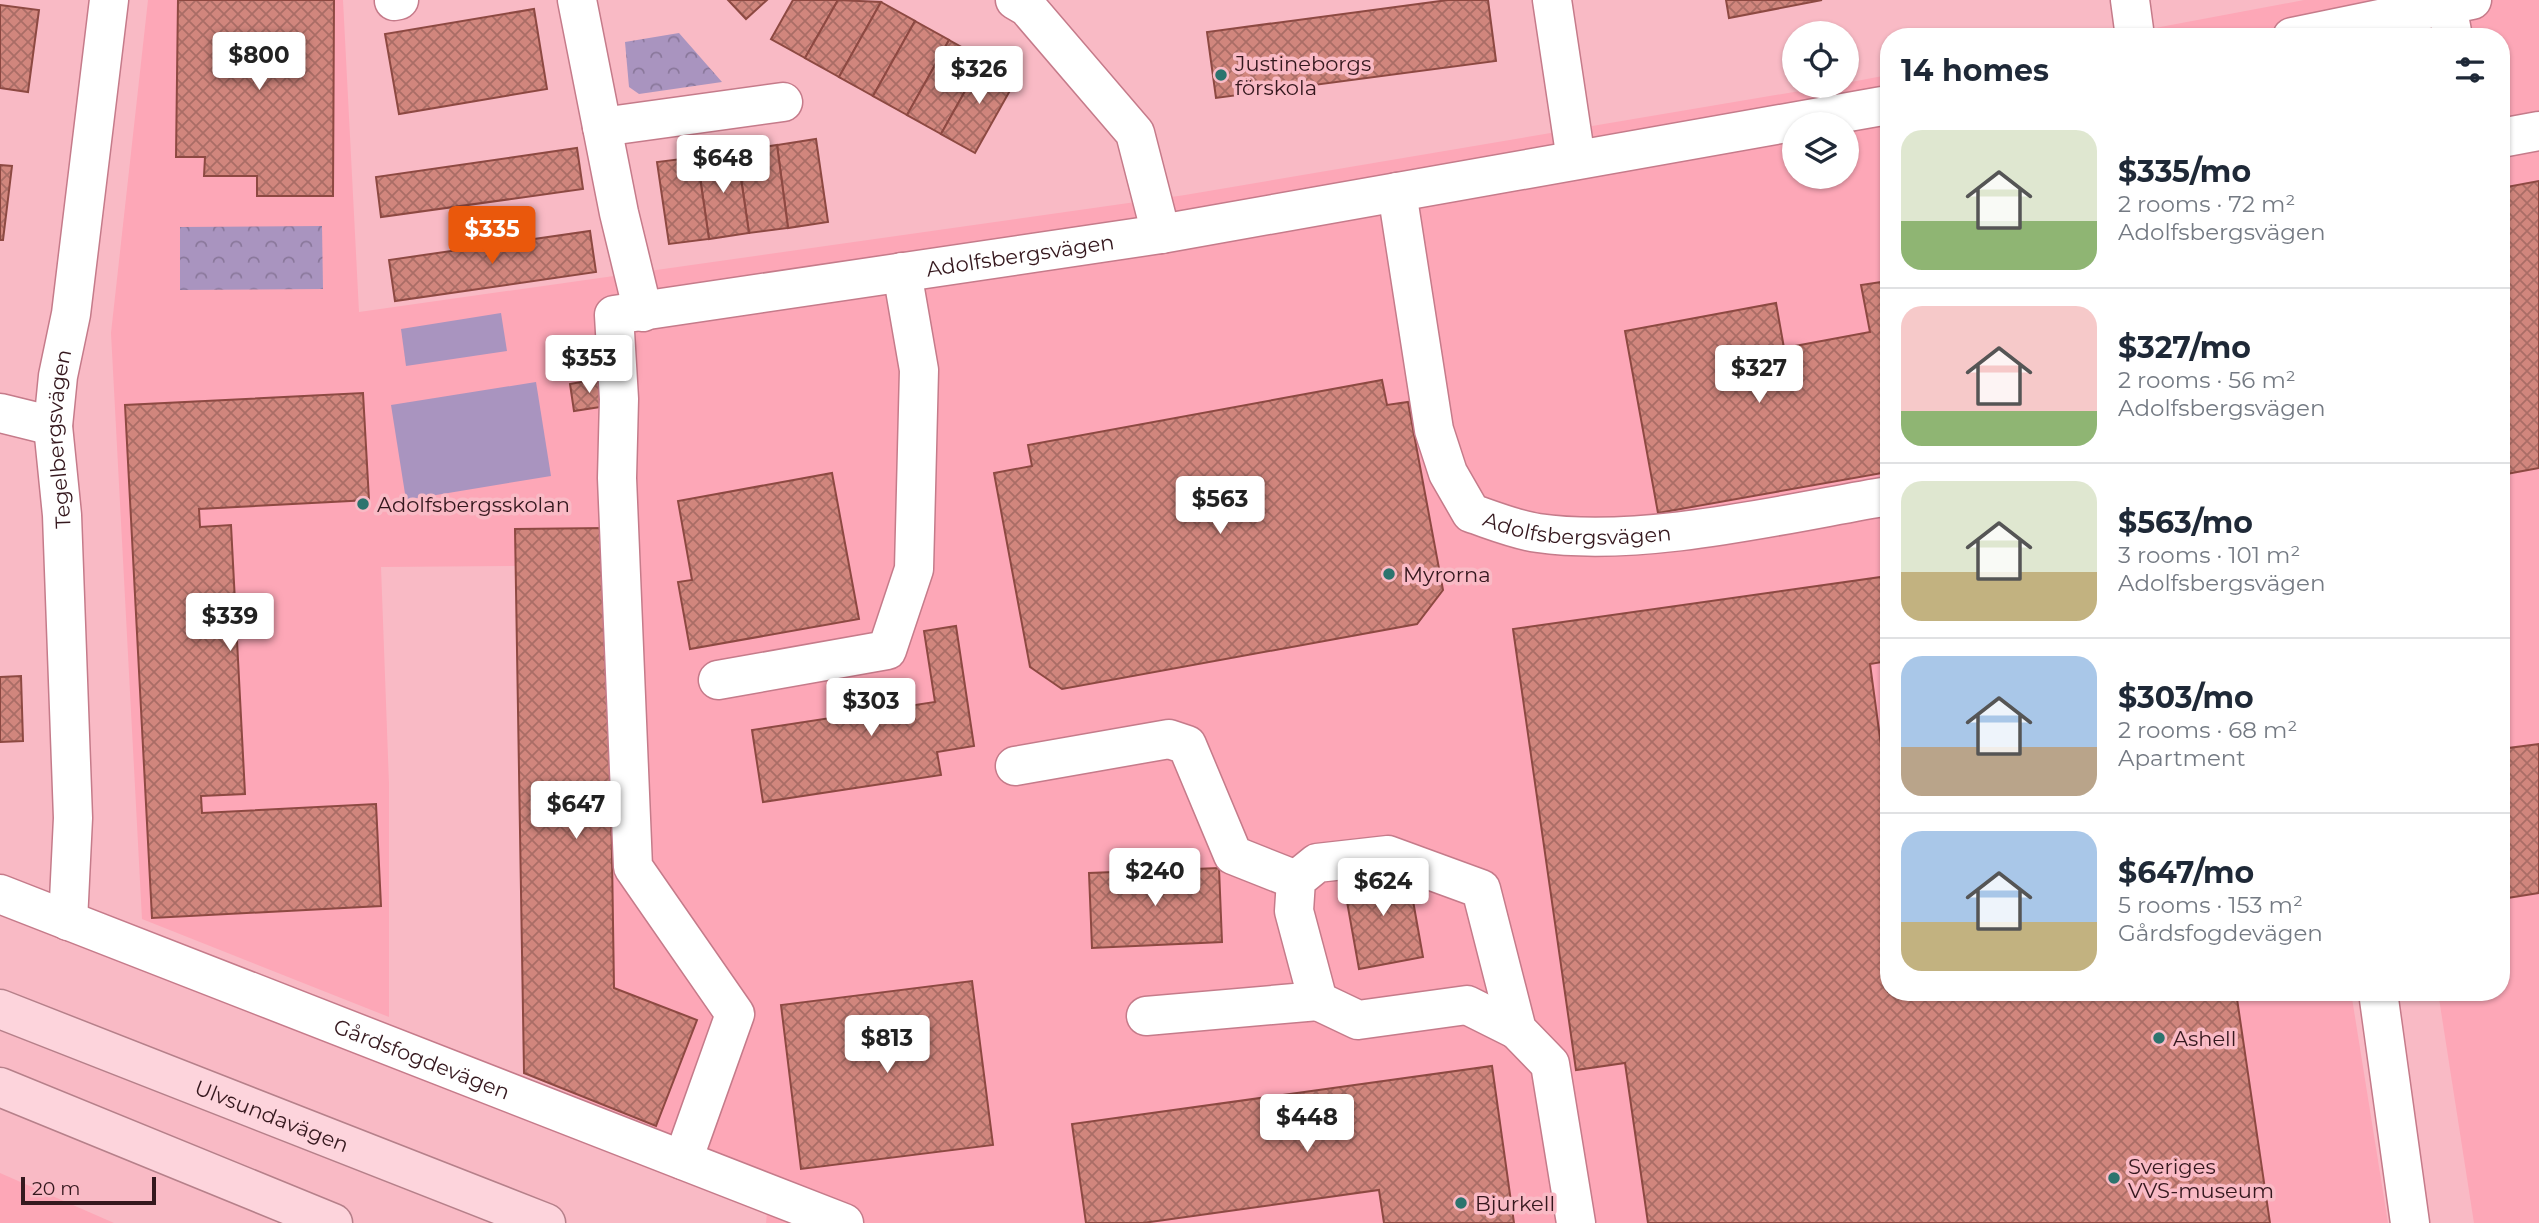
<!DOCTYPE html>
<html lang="en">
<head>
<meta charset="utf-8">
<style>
  body { margin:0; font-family:Montserrat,sans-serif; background:#f2f2f3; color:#1f2937; height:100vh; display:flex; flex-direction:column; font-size:26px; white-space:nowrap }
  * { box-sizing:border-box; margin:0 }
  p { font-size:23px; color:#747a83 }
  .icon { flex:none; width:38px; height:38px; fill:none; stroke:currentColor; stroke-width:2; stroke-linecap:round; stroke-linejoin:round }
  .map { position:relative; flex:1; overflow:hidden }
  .sheet { position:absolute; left:1880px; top:28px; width:630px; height:973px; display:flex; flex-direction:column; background:#fff; border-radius:28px; box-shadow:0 2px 5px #0004 }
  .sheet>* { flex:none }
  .fabs { position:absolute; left:1782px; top:21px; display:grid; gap:14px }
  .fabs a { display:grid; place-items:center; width:77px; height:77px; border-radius:50%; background:#fff; box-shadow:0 2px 5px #0004; font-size:35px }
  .scale { position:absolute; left:21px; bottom:18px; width:135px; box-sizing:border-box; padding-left:7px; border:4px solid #35181e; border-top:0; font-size:19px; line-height:24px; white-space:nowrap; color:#35181e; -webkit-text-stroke:5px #f9bac5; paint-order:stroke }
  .price { position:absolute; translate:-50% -60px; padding:0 16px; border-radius:7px; background:#fff; color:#222; font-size:23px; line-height:46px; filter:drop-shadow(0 2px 4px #0008) }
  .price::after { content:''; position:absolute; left:50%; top:42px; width:21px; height:16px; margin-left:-10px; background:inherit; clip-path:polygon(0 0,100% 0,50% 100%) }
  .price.on { background:#ea580c; color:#fff }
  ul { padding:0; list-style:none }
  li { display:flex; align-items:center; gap:21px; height:175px; padding:0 21px }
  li+li { border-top:2px solid #e0e1e3 }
  li span { display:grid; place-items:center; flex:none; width:196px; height:140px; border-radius:21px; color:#555 }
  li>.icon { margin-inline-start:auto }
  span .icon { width:84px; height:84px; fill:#fffc; stroke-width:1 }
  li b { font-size:30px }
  h2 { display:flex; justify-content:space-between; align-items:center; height:84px; padding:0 21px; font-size:30px }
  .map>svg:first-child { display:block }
</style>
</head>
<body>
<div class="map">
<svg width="2539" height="1223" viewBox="0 0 2539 1223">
  <defs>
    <pattern id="park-crowns" width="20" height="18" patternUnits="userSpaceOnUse" patternTransform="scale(1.75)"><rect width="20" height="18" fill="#a994bf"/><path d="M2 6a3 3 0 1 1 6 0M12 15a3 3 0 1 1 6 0" fill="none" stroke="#8a789b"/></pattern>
    <pattern id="building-cross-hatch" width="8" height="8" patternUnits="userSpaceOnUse" patternTransform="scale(1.75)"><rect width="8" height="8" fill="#d1867d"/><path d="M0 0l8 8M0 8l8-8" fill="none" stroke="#aa6d66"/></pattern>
  </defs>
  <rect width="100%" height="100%" fill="#f9bac5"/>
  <g fill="#fda7b7" fill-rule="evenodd">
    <path d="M148 0H343L359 312 1185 195 1829 86H1846V83L1888 75V992H2351L2388 1223H766L770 1183 524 1073 516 566 381 567 389 784V1017L142 919 111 333ZM1794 124H1846V177H1794Z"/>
    <path d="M2304 0H2539V1223H2474L2438 992H2501V37H2107Z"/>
    <path d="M0 1172V1173L114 1223H0Z"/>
  </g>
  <g fill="url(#park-crowns)">
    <path d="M679 33 722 82 639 94 629 87 625 42Z"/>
    <path d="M322 226 323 289 180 290V227Z"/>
  </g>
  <g fill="#a994bf">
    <path d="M501 313 507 351 406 366 401 329Z"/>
    <path d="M536 382 551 476 406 500 391 405Z"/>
  </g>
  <g fill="url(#building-cross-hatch)" stroke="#8d4942" stroke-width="2">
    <path d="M178 0H334L333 196H257V176H204L205 157H176Z"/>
    <path d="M728 0H767L746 19Z"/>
    <path d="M793 0H838L805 58 771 39Z"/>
    <path d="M838 0 881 2 839 77 805 58Z"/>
    <path d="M1448 0H1488L1496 61 1216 98 1207 32Z"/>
    <path d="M1726 0H1822L1729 18Z"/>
    <path d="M881 2 915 21 873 96 839 77Z"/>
    <path d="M0 5 39 10 28 92 0 88Z"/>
    <path d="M534 9 547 89 399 114 385 34Z"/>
    <path d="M915 21 949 40 907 115 873 96Z"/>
    <path d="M949 40 983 59 941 134 907 115Z"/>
    <path d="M983 59 1017 78 975 153 941 134Z"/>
    <path d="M816 139 828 222 788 228 777 145Z"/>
    <path d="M777 145 788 228 749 233 737 151Z"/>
    <path d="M577 148 583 189 381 217 376 177Z"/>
    <path d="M737 151 749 233 709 239 697 157Z"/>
    <path d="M697 157 709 239 669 244 657 162Z"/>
    <path d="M0 165 12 166 3 240H0Z"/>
    <path d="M2539 181V468L2501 475V188Z"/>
    <path d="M590 231 596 272 395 301 389 260Z"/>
    <path d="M1888 281V472L1658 513 1625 331 1776 303 1784 348 1870 332 1861 285Z"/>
    <path d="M603 378 607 406 574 411 570 384Z"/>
    <path d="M1382 380 1387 405 1408 402 1443 590 1417 624 1062 689 1030 667 994 473 1032 466 1028 445Z"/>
    <path d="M363 393 369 500 199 509 200 527 231 525 245 794 201 796 202 813 376 804 381 906 152 918 125 405Z"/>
    <path d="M832 473 859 619 690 649 678 582 692 580 678 501Z"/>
    <path d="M607 528 614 988 697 1020 656 1126 524 1073 515 529Z"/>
    <path d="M1888 576V661L1870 664 1888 797V992H2236L2270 1223H1648L1625 1063 1576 1070 1513 629Z"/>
    <path d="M956 626 974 746 937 752 941 775 763 802 752 730 935 702 924 631Z"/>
    <path d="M21 676 23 741 0 742V677Z"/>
    <path d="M2539 744V893L2501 899V749Z"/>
    <path d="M1407 867 1423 957 1359 969 1343 879Z"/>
    <path d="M1219 868 1222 942 1092 948 1089 873Z"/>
    <path d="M972 981 993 1145 801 1169 781 1005Z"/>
    <path d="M1492 1066 1514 1223H1384L1379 1190 1143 1223H1086L1072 1124Z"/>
  </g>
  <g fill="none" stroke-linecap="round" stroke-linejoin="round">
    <defs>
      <g id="minor">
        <path d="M577 0 619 213 643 312"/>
        <path d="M1015 0 1027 7 1135 133 1161 234"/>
        <path d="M1552 0 1576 160"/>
        <path d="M2130 0 2135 37"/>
        <path d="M394 1 399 0"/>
        <path d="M2447 5 2453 37"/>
        <path d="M2292 37 2472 0"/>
        <path d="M602 127 783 102"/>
        <path d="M2501 138 2539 131"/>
        <path id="s1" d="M1397 192 1434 430 1448 473 1471 513C1492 520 1516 530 1538 533 1643 548 1783 514 1888 496"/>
        <path d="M0 413 53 426"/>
        <path d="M718 680 887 650 914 569 919 370 902 272"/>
        <path d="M1015 766 1169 739 1187 745 1233 855 1296 880"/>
        <path id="s2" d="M0 894 844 1223"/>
        <path id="s3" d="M68 921 73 818 62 515 53 426 58 376 71 314 109 0"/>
        <path d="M2378 992 2410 1223"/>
        <path d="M1318 1001 1358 1020 1467 1005 1517 1030"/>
        <path d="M1146 1016 1318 1001 1294 911 1296 880 1317 863 1388 855 1481 889 1517 1030 1550 1064 1576 1223"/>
        <path id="s4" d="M683 1160 735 1014 633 867 617 478 619 399 614 315 1161 234 1888 105"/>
      </g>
      <g id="major">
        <path id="s5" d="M0 1009 546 1223"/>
        <path d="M0 1087 333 1223"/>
      </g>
    </defs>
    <use href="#minor" stroke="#c57b8a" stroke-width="41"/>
    <use href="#major" stroke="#b6808a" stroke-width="41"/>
    <use href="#minor" stroke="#fff" stroke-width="38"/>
    <use href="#major" stroke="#fdd4dc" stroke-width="38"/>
  </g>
  <g fill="#2c746e" stroke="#f9bac5" stroke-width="2.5">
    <circle cx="1221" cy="75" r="7"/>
    <circle cx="363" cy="504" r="7"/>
    <circle cx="1389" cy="574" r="7"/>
    <circle cx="2159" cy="1038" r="7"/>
    <circle cx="2114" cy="1178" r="7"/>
    <circle cx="1461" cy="1203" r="7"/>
  </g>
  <g text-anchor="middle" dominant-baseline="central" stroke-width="7" stroke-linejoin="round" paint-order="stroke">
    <g font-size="21" fill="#35181e" stroke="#f9bac5" text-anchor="start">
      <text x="1235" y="63">Justineborgs<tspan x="1235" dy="24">förskola</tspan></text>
      <text x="377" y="504">Adolfsbergsskolan</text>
      <text x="1403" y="574">Myrorna</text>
      <text x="2173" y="1038">Ashell</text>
      <text x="2128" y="1166">Sveriges<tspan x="2128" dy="24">VVS-museum</tspan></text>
      <text x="1475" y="1203">Bjurkell</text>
    </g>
    <g font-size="21" fill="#35181e" stroke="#f9bac5">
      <text stroke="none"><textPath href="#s4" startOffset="1297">Adolfsbergsvägen</textPath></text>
      <text stroke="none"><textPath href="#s3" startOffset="483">Tegelbergsvägen</textPath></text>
      <text stroke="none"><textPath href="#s1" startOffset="441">Adolfsbergsvägen</textPath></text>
      <text stroke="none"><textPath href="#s2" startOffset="453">Gårdsfogdevägen</textPath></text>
      <text stroke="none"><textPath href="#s5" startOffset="292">Ulvsundavägen</textPath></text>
    </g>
  </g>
</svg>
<div class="fabs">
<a><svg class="icon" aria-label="locate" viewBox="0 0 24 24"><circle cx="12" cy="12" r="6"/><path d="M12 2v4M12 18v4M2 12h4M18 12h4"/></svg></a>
<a><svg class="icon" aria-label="layers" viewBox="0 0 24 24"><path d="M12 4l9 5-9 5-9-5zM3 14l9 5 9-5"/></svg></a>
</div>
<div class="scale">20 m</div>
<b class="price" style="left:259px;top:92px">$800</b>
<b class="price" style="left:979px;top:106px">$326</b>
<b class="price" style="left:723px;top:195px">$648</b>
<b class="price on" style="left:492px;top:266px">$335</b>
<b class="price" style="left:589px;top:395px">$353</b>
<b class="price" style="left:1759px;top:405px">$327</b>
<b class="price" style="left:1220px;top:536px">$563</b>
<b class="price" style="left:230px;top:653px">$339</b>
<b class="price" style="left:871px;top:738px">$303</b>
<b class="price" style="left:576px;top:841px">$647</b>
<b class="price" style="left:1155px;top:908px">$240</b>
<b class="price" style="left:1383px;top:918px">$624</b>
<b class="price" style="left:887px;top:1075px">$813</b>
<b class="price" style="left:1307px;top:1154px">$448</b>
<section class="sheet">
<h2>14 homes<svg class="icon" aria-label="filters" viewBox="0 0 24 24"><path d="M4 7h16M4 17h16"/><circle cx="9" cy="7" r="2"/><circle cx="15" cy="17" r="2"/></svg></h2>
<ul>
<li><span style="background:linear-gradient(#dfe7d0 65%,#8fb573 0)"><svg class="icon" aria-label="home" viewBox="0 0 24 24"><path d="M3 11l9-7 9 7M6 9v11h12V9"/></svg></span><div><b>$335/mo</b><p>2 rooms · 72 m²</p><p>Adolfsbergsvägen</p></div></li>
<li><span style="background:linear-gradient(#f6c9c9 75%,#8fb573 0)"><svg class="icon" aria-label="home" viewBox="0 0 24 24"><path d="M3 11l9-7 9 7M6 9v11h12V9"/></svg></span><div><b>$327/mo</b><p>2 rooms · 56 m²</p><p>Adolfsbergsvägen</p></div></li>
<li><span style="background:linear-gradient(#dfe7d0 65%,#c2b280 0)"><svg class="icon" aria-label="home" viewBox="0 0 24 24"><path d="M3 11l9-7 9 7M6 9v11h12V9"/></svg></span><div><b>$563/mo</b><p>3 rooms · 101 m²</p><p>Adolfsbergsvägen</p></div></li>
<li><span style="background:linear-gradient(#a9c7e8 65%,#b9a48a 0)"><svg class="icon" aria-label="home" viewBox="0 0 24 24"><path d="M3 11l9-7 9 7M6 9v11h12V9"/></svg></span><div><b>$303/mo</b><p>2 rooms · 68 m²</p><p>Apartment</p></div></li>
<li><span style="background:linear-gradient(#a9c7e8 65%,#c2b280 0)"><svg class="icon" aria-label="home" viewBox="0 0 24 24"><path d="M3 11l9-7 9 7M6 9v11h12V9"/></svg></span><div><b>$647/mo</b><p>5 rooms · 153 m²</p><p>Gårdsfogdevägen</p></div></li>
</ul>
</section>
</div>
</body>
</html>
